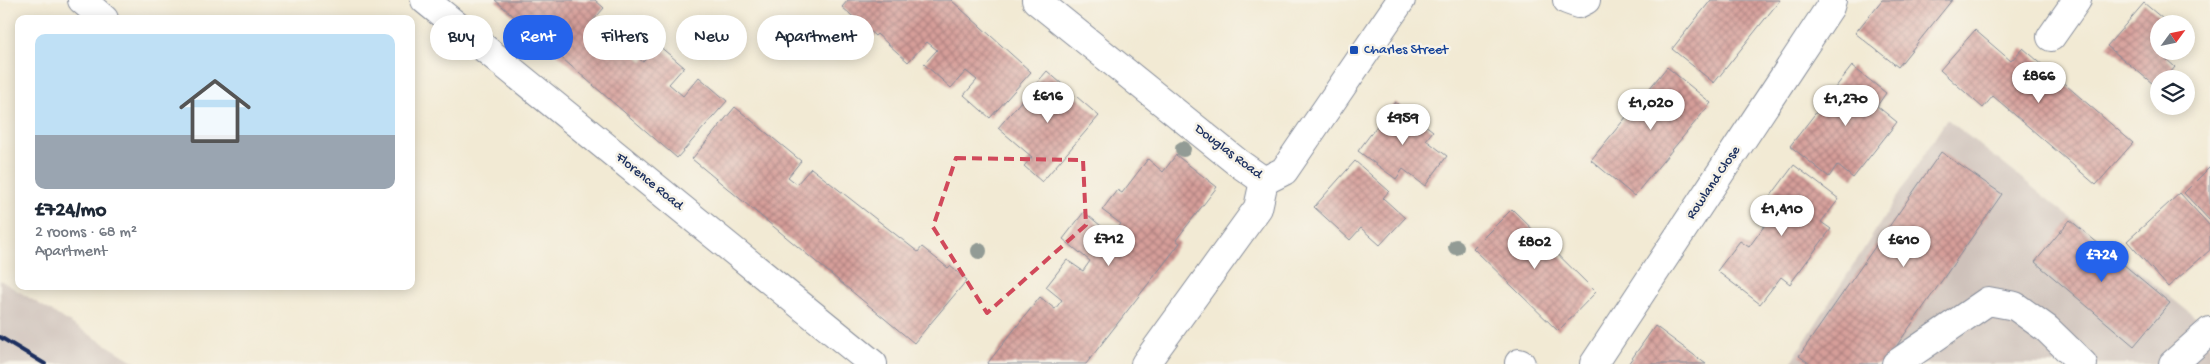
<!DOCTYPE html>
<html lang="en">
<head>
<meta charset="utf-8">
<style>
  body { margin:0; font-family:"Gochi Hand",sans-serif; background:#f2f2f3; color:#1f2937; height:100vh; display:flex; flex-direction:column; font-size:19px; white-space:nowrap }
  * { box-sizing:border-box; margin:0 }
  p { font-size:16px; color:#747a83 }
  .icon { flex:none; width:28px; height:28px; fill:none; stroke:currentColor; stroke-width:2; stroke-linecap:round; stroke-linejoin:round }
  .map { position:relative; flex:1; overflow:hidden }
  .sheet { position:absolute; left:15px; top:15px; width:400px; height:275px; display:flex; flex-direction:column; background:#fff; border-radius:10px; box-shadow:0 2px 12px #0003 }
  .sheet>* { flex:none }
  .guide { position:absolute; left:430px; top:15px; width:475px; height:45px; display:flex; gap:10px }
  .needle { width:32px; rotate:57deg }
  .controls { position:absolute; left:2150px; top:15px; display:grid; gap:10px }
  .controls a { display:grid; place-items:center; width:45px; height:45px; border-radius:50%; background:#fff; box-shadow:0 2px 12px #0003; font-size:25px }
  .price { position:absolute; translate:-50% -42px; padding:0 11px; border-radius:18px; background:#fff; color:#222; font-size:16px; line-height:32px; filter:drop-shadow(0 1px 2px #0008) }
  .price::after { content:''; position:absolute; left:50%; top:30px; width:15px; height:11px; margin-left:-8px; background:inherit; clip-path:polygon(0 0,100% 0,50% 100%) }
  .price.selected { background:#2563eb; color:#fff }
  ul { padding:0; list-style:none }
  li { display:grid; align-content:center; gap:10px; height:265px; padding:0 20px }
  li+li { border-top:1px solid #e0e1e3 }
  li span { display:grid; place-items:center; height:155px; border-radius:10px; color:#555 }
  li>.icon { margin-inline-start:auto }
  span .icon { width:90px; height:90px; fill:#fffc; stroke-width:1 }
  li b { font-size:21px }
  .pill { padding:0 18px; border-radius:22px; background:#fff; box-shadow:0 2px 12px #0003; font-size:18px; line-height:45px }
  .pill.selected { background:#2563eb; color:#fff }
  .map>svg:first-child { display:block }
</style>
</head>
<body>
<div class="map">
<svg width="2210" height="364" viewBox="0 0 2210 364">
  <defs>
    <pattern id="building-cross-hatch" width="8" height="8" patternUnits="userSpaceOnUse" patternTransform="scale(1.25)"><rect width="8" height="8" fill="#d69e99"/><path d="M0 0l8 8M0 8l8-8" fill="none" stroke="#ad8180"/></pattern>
  </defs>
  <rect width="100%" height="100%" fill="#f7f3e8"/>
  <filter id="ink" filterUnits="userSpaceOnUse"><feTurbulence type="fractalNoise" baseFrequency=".02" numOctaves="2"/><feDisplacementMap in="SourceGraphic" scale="10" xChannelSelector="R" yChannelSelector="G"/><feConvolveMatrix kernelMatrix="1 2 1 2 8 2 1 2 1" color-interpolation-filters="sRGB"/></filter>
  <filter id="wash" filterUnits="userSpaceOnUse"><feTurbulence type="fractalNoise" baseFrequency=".0096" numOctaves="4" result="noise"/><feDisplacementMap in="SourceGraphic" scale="20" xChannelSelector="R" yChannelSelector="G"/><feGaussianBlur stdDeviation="1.12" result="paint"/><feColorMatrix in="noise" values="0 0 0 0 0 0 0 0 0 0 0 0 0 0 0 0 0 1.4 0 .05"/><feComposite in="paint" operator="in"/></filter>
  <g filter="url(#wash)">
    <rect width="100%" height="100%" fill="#f2ead4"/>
    <g fill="#cec1ba">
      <path d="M1947 119 2194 316 2210 343V364H1790Z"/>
      <path d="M0 280 138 364H0Z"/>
    </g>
    <g id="blocks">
      <g fill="url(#building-cross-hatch)">
        <path d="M495 0H595L604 8 591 23 605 34 620 17 645 39 632 53 643 62 658 45 684 67 669 84 683 96 699 77 727 101 677 158Z"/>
        <path d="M848 0H951L1031 72 990 118 964 95 977 80 966 71 951 88 924 64 937 50 927 42 908 62 877 34 875 36 842 7Z"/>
        <path d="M1711 0H1780L1714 83 1672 49Z"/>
        <path d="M1882 0H1952L1898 67 1855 33Z"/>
        <path d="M2144 3 2169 24H2159V51H2172L2166 59 2175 67 2165 79H2159L2158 88 2107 46Z"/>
        <path d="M1975 30 2011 61 2023 48 2133 143 2096 185 1993 96 1983 108 1940 70Z"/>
        <path d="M1852 66 1886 93 1877 106 1897 122 1853 178 1837 165 1829 177 1790 146Z"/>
        <path d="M1667 67 1711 103 1634 196 1591 160Z"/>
        <path d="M1047 71 1099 116 1042 182 1024 166 1032 157 998 128Z"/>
        <path d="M1395 102 1433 131 1426 140 1447 156 1425 186 1403 169 1396 179 1358 151Z"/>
        <path d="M735 107 801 161 788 177 797 184 811 168 918 252 922 247 948 268 950 266 967 280 914 343 692 159Z"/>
        <path d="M1941 152 2002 194 1884 364H1810L1799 356Z"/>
        <path d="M1176 155 1217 187 1176 240 1180 243 1086 364H987L1040 297 1055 309 1062 300 1046 287 1067 260 1083 271 1090 261 1063 239 1084 212 1112 235 1121 224 1102 210 1117 190 1122 193 1148 159 1163 172Z"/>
        <path d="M1355 161 1389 191 1383 198 1405 218 1380 245 1361 228 1350 240 1314 207Z"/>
        <path d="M1794 165 1839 199 1821 222 1831 229 1790 284 1781 277 1760 304 1717 271 1740 241 1749 247 1780 204 1770 197Z"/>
        <path d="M2210 167V221L2184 193Z"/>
        <path d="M2180 193 2210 226V250L2168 287 2127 241Z"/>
        <path d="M1512 209 1596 292 1558 331 1473 248Z"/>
        <path d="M2070 220 2170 303 2134 346 2035 262Z"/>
        <path d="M1655 326 1706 364H1628Z"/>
      </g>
    </g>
  </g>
  <g filter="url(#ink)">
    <use href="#blocks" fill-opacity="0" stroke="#868c99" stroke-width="1"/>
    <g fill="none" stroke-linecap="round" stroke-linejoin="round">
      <defs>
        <g id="minor">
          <path d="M82 0 104 19"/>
          <path d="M425 0 873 364"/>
          <path d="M1036 0 1237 162 1264 181 1284 171 1401 0"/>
          <path d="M1567 0 1578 4 1586 0"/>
          <path d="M2051 37 2077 0"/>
          <path d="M1519 363 1521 364"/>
          <path d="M1145 364 1258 208 1264 181"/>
          <path d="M1594 364 1830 7 1832 0"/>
          <path d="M1896 364 1988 301 2015 306 2047 329 2083 364"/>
          <path d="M2173 364 2210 331"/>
        </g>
      </defs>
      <use href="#minor" stroke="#868c99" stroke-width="30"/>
      <use href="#minor" stroke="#fff" stroke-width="28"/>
      <path stroke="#1b2f5e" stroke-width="4" d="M0 337 45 364"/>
    </g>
    <g fill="#929b95">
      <circle cx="1183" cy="149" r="8"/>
      <circle cx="1456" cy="247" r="8"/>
      <circle cx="979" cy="251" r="8"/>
    </g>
  </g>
  <path fill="none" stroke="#d1495b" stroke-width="4" stroke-dasharray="10 6" stroke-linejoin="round" d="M956 158 1083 160 1086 225 987 313 933 227Z"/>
  <rect fill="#1a4fb4" stroke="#f7f3e8" stroke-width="2" x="1349" y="45" width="10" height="10" rx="2.5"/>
  <g text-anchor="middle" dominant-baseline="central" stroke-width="5" stroke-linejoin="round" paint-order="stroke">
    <g font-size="14" fill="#164399" stroke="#f7f3e8" text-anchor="start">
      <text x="1364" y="50">Charles Street</text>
    </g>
    <g font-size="14" fill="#1b2f5e" stroke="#f7f3e8">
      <text transform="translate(1228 152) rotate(37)">Douglas Road</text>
      <text transform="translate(649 182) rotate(39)">Florence Road</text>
      <text transform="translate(1714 183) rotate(-56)">Rowland Close</text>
    </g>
  </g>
</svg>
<div class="controls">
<a><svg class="needle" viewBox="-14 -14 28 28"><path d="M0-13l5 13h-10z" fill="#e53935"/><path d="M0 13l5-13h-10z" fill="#747a83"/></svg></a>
<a><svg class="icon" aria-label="layers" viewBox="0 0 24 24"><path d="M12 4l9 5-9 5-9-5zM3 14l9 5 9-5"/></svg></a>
</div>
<b class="price" style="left:2039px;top:104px">£866</b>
<b class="price" style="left:1048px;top:124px">£616</b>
<b class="price" style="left:1846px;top:127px">£1,270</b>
<b class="price" style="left:1651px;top:131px">£1,020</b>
<b class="price" style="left:1403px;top:146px">£959</b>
<b class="price" style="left:1782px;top:237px">£1,410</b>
<b class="price" style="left:1109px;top:267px">£712</b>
<b class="price" style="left:1904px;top:268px">£610</b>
<b class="price" style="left:1535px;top:270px">£802</b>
<b class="price selected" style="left:2102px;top:283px">£724</b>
<div class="guide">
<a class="pill">Buy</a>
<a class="pill selected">Rent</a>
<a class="pill">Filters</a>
<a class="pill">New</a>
<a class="pill">Apartment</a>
</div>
<section class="sheet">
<ul>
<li><span style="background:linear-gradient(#bfe0f5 65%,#9aa5b1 0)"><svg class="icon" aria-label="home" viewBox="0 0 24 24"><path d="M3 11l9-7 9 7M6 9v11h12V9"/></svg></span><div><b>£724/mo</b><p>2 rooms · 68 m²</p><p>Apartment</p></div></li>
</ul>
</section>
</div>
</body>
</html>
